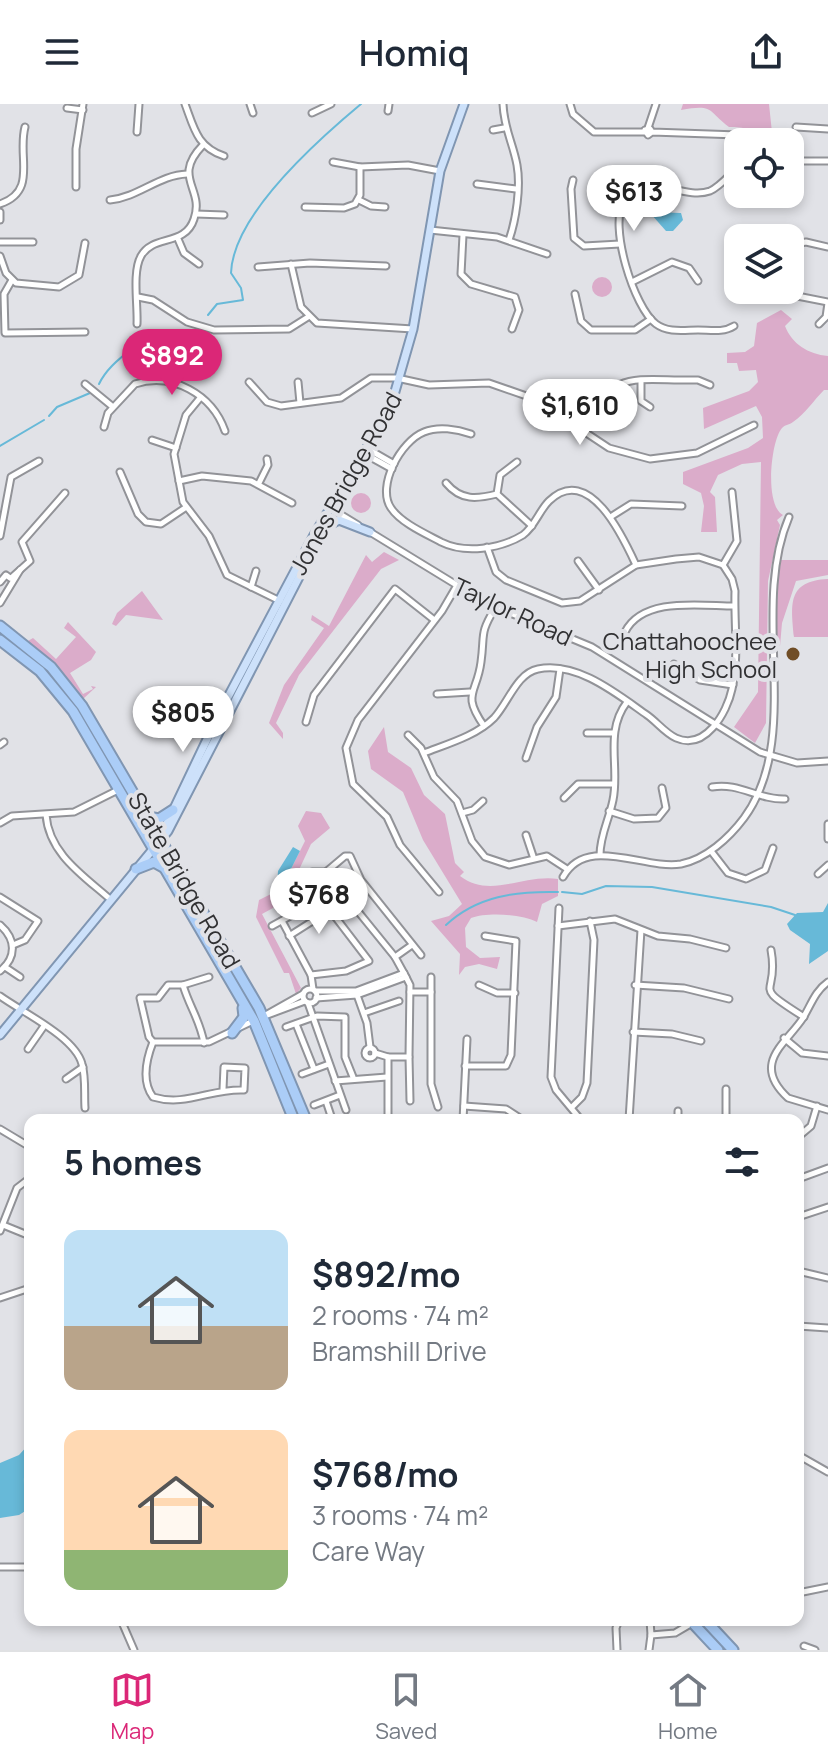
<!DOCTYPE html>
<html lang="en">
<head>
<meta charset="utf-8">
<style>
  body { margin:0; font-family:Manrope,sans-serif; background:#f2f2f3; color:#1f2937; height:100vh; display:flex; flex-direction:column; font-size:30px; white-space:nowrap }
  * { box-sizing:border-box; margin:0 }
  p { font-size:26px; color:#747a83 }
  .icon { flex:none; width:44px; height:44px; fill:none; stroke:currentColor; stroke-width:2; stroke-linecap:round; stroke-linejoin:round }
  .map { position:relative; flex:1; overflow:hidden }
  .panel { position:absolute; left:24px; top:1010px; width:780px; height:512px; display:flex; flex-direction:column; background:#fff; border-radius:16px; box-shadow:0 4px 12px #0003 }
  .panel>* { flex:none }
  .buttons { position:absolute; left:724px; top:24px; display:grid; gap:16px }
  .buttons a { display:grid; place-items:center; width:80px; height:80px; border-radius:16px; background:#fff; box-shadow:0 4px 12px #0003; font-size:40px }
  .price { position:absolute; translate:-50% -68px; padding:0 18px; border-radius:28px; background:#fff; color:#222; font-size:26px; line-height:52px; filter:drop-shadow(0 2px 4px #0008) }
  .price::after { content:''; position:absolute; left:50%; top:48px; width:24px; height:18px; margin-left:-12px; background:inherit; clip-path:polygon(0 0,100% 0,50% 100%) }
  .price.selected { background:#db2777; color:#fff }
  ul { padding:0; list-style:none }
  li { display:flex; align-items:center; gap:24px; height:200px; padding:0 40px }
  li span { display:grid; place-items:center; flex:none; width:224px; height:160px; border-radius:16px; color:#555 }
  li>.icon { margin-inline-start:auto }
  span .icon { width:96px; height:96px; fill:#fffc; stroke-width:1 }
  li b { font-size:34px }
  h2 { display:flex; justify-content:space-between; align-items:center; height:96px; padding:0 40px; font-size:34px }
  header { display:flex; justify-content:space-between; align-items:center; height:104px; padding:0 40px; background:#fff; font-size:36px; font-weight:600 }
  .dock { display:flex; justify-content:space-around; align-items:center; height:112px; border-top:2px solid #e0e1e3; background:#fff; font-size:22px; color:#747a83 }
  .dock a { display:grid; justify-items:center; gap:4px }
  .dock .selected { color:#db2777 }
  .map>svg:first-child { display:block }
</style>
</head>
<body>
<header><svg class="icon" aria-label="menu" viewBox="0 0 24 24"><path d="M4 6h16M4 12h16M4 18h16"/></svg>Homiq<svg class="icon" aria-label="share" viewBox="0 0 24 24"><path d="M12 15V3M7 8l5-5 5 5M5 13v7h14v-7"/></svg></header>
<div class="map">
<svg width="828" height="1546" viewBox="0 0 828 1546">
  <rect width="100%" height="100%" fill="#e1e2e7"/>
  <g fill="#dbacca">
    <path d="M683 0H769L773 38H762C754 25 744 23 729 23 707 7 715 0 681 6Z"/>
    <circle cx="602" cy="183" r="10"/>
    <path d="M781 206 792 215 785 222C792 240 808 250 828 252V286H824C814 296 805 310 793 318 789 321 786 320 782 324 771 336 764 401 783 411L777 416 780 421 768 477 766 619 755 639 734 623 758 588 761 358 742 360 718 371 710 388 715 393 717 428H701L704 402 701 389 683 380V368L748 344 763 334 762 313 756 302 704 325 703 304 749 287 758 278 756 266 739 267 737 259H727V249L745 248 754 242 757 219Z"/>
    <circle cx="361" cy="399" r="10"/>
    <path d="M384 448 399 456 381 465 299 571 276 619 283 629V635L269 619 284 581 324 524 311 516 312 511 329 522 366 451 372 458Z"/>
    <path d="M779 456H828V471L796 477 782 519 780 542H775Z"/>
    <path d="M828 475V533H794C791 500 787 477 828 475Z"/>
    <path d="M142 487 163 516 126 511 116 522 112 520 117 509Z"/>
    <path d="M68 518 96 548 91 556 70 569 83 590 93 585 91 582 96 583 83 595 28 537 33 534 56 555 76 533 64 524Z"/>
    <path d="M384 623 388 648 411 664 424 691 445 710 455 759 464 768 460 772C490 795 523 770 558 775V792L542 800 537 818C522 810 487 808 471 814L465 824 466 843 480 854 500 853 497 865 479 860 465 863 459 871 460 850 431 817 449 812 462 800 423 736 403 688 371 665 368 647Z"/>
    <path d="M306 707 321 709 330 724 311 740 284 798 262 810 301 884 296 890 289 869H284L256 813 259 796 281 785 305 737 298 722Z"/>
    <path d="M393 1011 457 1012V1016H394Z"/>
  </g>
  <g fill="#67b9d8">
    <path d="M653 108 681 109 683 116 673 127H666L651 110Z"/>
    <path d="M293 743 300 747 281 785 277 786 278 767Z"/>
    <path d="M828 799V847L809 860 810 840 790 826 787 820 797 809 823 808Z"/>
    <path d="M30 1339C30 1354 23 1366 24 1380L30 1382V1404L19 1411 0 1414V1359L19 1351Z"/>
  </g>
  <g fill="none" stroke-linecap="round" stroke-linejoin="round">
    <g stroke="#67b9d8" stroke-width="2">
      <path d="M208 211 217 200 243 196 241 184 231 169C233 111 319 35 361 0"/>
      <path d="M99 280C111 255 152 228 180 226"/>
      <path d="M49 312 57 303 90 289"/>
      <path d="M0 342 44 316"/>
      <path d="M562 788 582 790 606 782 652 783 771 803 795 811"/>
      <path d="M446 821C477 792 516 787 558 788"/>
    </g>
    <defs>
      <g id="minor">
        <path d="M185 0C194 24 197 43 224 52"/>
        <path d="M250 0 253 9"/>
        <path d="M503 0C504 25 513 39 517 61 521 83 516 116 509 136"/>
        <path d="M570 0 573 10 594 28H645"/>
        <path d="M67 4 83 6"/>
        <path d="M388 7 389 0"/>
        <path d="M312 9 331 0"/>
        <path d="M796 23 828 25"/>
        <path d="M648 24 656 0"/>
        <path d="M493 26 504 24"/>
        <path d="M137 28 139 0"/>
        <path d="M652 28 650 25 645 26 648 31 652 28 738 31 753 38"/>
        <path d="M790 57H828"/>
        <path d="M333 58 360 63 408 61 440 67"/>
        <path d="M573 76 571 85 574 134 584 142 620 140"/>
        <path d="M477 80 516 85"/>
        <path d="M76 83V45L83 0"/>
        <path d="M110 96C139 93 159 71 187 70"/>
        <path d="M359 96 371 102 385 103"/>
        <path d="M0 100C38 87 17 53 25 23"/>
        <path d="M305 103 344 104 355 100 360 91V63"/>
        <path d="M0 108V116"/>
        <path d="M196 110 224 111"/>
        <path d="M430 126 497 133 547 150"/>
        <path d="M463 131 461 170 471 180 515 193 519 206 512 225"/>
        <path d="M178 135 184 149 199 160"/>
        <path d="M0 138H33"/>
        <path d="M790 141 806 138 828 143"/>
        <path d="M0 152 6 169 16 179 59 183 79 171 85 139"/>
        <path d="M291 160 301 203 317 219 413 225"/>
        <path d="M258 163 310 159 386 162"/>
        <path d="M12 176 4 190 5 229 85 228"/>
        <path d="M632 178 672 158 689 164 698 177"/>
        <path d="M575 190 581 217 591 226H635L651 215"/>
        <path d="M787 190 828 198"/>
        <path d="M138 193 153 196 187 218 214 226 289 225 308 213"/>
        <path d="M137 220C138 201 132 168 141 152 153 130 185 143 194 115 205 84 171 74 203 41"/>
        <path d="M819 220 826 213 828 199"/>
        <path d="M734 222C723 229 710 226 698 226 684 226 668 229 656 220 634 204 608 121 624 96 644 64 682 97 710 87 721 82 729 71 738 63"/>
        <path d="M641 277V297L650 303"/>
        <path d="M249 278 267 298 281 302 341 294 371 274H397L429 281 489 279 535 295 609 344 650 355 697 349 754 321"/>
        <path d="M298 278 300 299"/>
        <path d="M85 280 113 303"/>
        <path d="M200 294 186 311 174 350 183 398 209 432 227 471 280 497"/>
        <path d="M104 323 108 309 135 280C172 268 212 290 225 327"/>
        <path d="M577 323C619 264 631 277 698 276L710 281"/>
        <path d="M471 330C457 325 438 322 424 328 401 337 376 382 391 404 401 419 426 430 441 438 465 450 500 445 523 431 535 422 539 407 549 397 589 358 624 435 636 461"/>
        <path d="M152 336 176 344"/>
        <path d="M368 345 394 360"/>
        <path d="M365 350 392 365"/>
        <path d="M517 358 500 371 497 390 532 422"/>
        <path d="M120 368 138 410 146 418 161 420 185 404"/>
        <path d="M179 377 202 372 251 377 292 399"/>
        <path d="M259 379 268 361 267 355"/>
        <path d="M446 379C461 397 477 395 497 390"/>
        <path d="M330 404 358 421"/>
        <path d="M612 412 631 400 682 402"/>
        <path d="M370 428 486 499 592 543 760 648 797 659 828 657"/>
        <path d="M0 432 11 373 39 357"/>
        <path d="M578 457 599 486"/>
        <path d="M723 461 737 437 732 388"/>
        <path d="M11 474 30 457 22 438 65 389"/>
        <path d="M0 478 6 471 10 474"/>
        <path d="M251 483 256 467"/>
        <path d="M0 499 20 466"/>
        <path d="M625 528C643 492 702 502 734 502"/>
        <path d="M674 560 700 576 733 581"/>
        <path d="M437 590 470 588"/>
        <path d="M306 618 314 591 395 485 433 515"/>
        <path d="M484 622C461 589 477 590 481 558 485 529 479 531 495 504"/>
        <path d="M587 629H614"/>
        <path d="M408 631 421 644 434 673 457 697 472 737 485 753 509 761 547 752 567 765"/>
        <path d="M0 641 4 638"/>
        <path d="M424 649C447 640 476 632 494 614 508 599 517 569 538 565 577 557 617 590 647 611 657 618 665 629 676 634 705 647 727 609 732 585 739 553 734 519 735 487L732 475 723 461 699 453 676 455 636 461 580 497 562 499 506 476 496 468 487 443"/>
        <path d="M526 654 537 623 556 593 560 565"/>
        <path d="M712 683C739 678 758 696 785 695"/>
        <path d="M564 694 578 680H614"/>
        <path d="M609 707 634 715 658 714 666 704 662 684"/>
        <path d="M462 709 473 706 483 697"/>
        <path d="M46 711C49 750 84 772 111 796"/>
        <path d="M0 719 12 712 74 708 118 686"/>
        <path d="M828 720V735"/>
        <path d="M526 731 533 752"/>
        <path d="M711 747 728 769 746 775 765 766 773 744"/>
        <path d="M600 751C600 731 609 716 613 696 620 663 604 628 627 598"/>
        <path d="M326 768 345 752H350L361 776 421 851"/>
        <path d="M818 770 828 761"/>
        <path d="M563 773C587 730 643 766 681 760 706 755 729 734 744 714 804 632 749 507 789 413"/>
        <path d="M439 788 400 741 387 713 353 680 346 644 358 616 442 507 456 483"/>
        <path d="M0 793 38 817 25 836 13 841"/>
        <path d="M559 804 551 973 556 986 581 1016"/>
        <path d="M282 817 311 871 313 885"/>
        <path d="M0 821C16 835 17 853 0 867"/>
        <path d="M272 822 301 806"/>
        <path d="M558 822 615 815 658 832 690 835 726 844"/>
        <path d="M289 832 330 806"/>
        <path d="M771 846C780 894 748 878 804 913"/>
        <path d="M395 853 412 841"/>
        <path d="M5 863 20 873"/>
        <path d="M311 871 346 867 369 857 307 776 312 768H326L395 853 406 873 410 881 409 953H388"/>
        <path d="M431 873V980L438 1003"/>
        <path d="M828 878C815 887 811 901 803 914 787 939 750 959 788 994L828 1006"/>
        <path d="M183 881C189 902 200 916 204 939"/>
        <path d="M479 881 497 889H515"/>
        <path d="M635 881 684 884 729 895"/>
        <circle cx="310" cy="892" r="7"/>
        <path d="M315 887H356L404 869"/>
        <path d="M410 888H431"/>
        <path d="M357 891 367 919 370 943"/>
        <path d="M0 892C22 908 75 933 82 960 86 974 84 990 85 1004"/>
        <path d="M316 894 357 891 406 873"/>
        <path d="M308 899 346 1006"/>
        <path d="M364 909 399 897"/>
        <path d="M264 912 303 890"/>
        <path d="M262 913 305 897"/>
        <path d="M296 920 314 965"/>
        <path d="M286 923 317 912 345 913V953L353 973"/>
        <path d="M633 928 672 930 701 937"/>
        <path d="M784 934 802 949 828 952"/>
        <path d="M153 938 149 933 140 894H158L168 881H183L209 873"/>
        <circle cx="370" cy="949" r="5"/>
        <path d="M28 945 44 922"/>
        <path d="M375 949 388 953V1016"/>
        <path d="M409 953 410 997"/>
        <path d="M465 962H506L511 951 516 837 485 832"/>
        <path d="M302 970 329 960"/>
        <path d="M66 975 83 963"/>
        <path d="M335 977 387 973"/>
        <path d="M223 985 224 963 245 964 244 986C212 984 186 1003 153 993 141 977 146 956 153 938H209L253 917"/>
        <path d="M726 985V1016"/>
        <path d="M326 997 331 1012"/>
        <path d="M314 1001 340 991"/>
        <path d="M464 1002 506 1005 523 1016"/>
        <path d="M572 1003 582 993 587 979 594 836 590 817"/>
        <path d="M463 1016 467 935"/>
        <path d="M629 1016 641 826"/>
        <path d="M678 1016V1007"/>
        <path d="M0 1025 30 1043"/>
        <path d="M798 1033 811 1022 817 1002"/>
        <path d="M798 1075 828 1064"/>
        <path d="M798 1113 828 1103"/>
        <path d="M3 1121 30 1132"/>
        <path d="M0 1127 17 1084 30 1074"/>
        <path d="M798 1167 828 1174"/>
        <path d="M0 1194 30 1184"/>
        <path d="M798 1222 828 1224"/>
        <path d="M798 1351 828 1368"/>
        <path d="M0 1463H30"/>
        <path d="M798 1489 828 1483"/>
        <path d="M121 1516 134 1546"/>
        <path d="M650 1516 651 1531 675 1529 692 1519"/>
        <path d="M804 1542 815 1546"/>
        <path d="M617 1546 616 1524 619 1516"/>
        <path d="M649 1546 651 1531"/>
      </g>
      <g id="major">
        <path d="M329 421 339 416 370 428"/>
        <path d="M160 734 220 608 314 431 390 305 413 225 440 67 464 0"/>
        <path d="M0 931 168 727 329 415"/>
      </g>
      <g id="highway">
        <path d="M0 522 51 563 82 602 259 904 306 1016"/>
        <path d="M0 536 40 567 73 607 254 917 294 1016"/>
        <path d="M148 713 159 715 173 706"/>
        <path d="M136 765 154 758 165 764"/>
        <path d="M232 929 244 913 243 904"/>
        <path d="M690 1516 718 1546"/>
        <path d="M705 1516 733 1546"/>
      </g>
    </defs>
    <use href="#minor" stroke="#929398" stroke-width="9"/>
    <use href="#major" stroke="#8096b2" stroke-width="11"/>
    <use href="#highway" stroke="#8096b2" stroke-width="13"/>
    <use href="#minor" stroke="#fff" stroke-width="5"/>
    <use href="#major" stroke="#cde1fa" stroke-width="7"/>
    <use href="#highway" stroke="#abcdf7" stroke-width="9"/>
  </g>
  <circle fill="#704d26" stroke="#e1e2e7" stroke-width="3" cx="793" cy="550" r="8"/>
  <g text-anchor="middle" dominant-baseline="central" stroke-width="8" stroke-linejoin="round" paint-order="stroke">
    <g font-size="24" fill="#313133" stroke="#e1e2e7">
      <text transform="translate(345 379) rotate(-61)">Jones Bridge Road</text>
      <text transform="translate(513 507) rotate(25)">Taylor Road</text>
      <text transform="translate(185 776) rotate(60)">State Bridge Road</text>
    </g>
    <g font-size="24" fill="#313133" stroke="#e1e2e7" text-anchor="end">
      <text x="777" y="536">Chattahoochee<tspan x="777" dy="28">High School</tspan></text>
    </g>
  </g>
</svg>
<div class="buttons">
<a><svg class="icon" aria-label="locate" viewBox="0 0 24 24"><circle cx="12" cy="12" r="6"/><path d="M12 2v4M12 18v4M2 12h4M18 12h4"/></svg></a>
<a><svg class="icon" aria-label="layers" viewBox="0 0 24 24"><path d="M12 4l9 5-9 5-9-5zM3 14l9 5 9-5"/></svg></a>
</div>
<b class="price" style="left:634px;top:129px">$613</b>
<b class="price selected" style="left:172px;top:293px">$892</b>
<b class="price" style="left:580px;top:343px">$1,610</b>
<b class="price" style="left:183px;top:650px">$805</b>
<b class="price" style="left:319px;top:832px">$768</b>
<section class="panel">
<h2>5 homes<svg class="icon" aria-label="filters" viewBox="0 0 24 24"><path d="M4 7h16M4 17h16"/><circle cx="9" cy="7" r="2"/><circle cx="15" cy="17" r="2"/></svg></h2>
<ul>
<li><span style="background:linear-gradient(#bfe0f5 60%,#b9a48a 0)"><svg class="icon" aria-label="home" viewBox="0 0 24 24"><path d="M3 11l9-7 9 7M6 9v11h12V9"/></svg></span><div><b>$892/mo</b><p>2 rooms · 74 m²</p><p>Bramshill Drive</p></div></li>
<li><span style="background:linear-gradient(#ffd9b3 75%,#8fb573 0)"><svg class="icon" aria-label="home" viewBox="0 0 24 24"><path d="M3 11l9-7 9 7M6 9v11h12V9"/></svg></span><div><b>$768/mo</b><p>3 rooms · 74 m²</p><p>Care Way</p></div></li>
</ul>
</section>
</div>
<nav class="dock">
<a class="selected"><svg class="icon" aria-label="map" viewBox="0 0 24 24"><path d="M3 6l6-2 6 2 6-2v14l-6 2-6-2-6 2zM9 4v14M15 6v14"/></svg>Map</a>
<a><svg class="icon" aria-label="saved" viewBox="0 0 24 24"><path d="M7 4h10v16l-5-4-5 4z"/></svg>Saved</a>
<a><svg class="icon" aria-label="home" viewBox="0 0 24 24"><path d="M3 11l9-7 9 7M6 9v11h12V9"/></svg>Home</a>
</nav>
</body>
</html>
